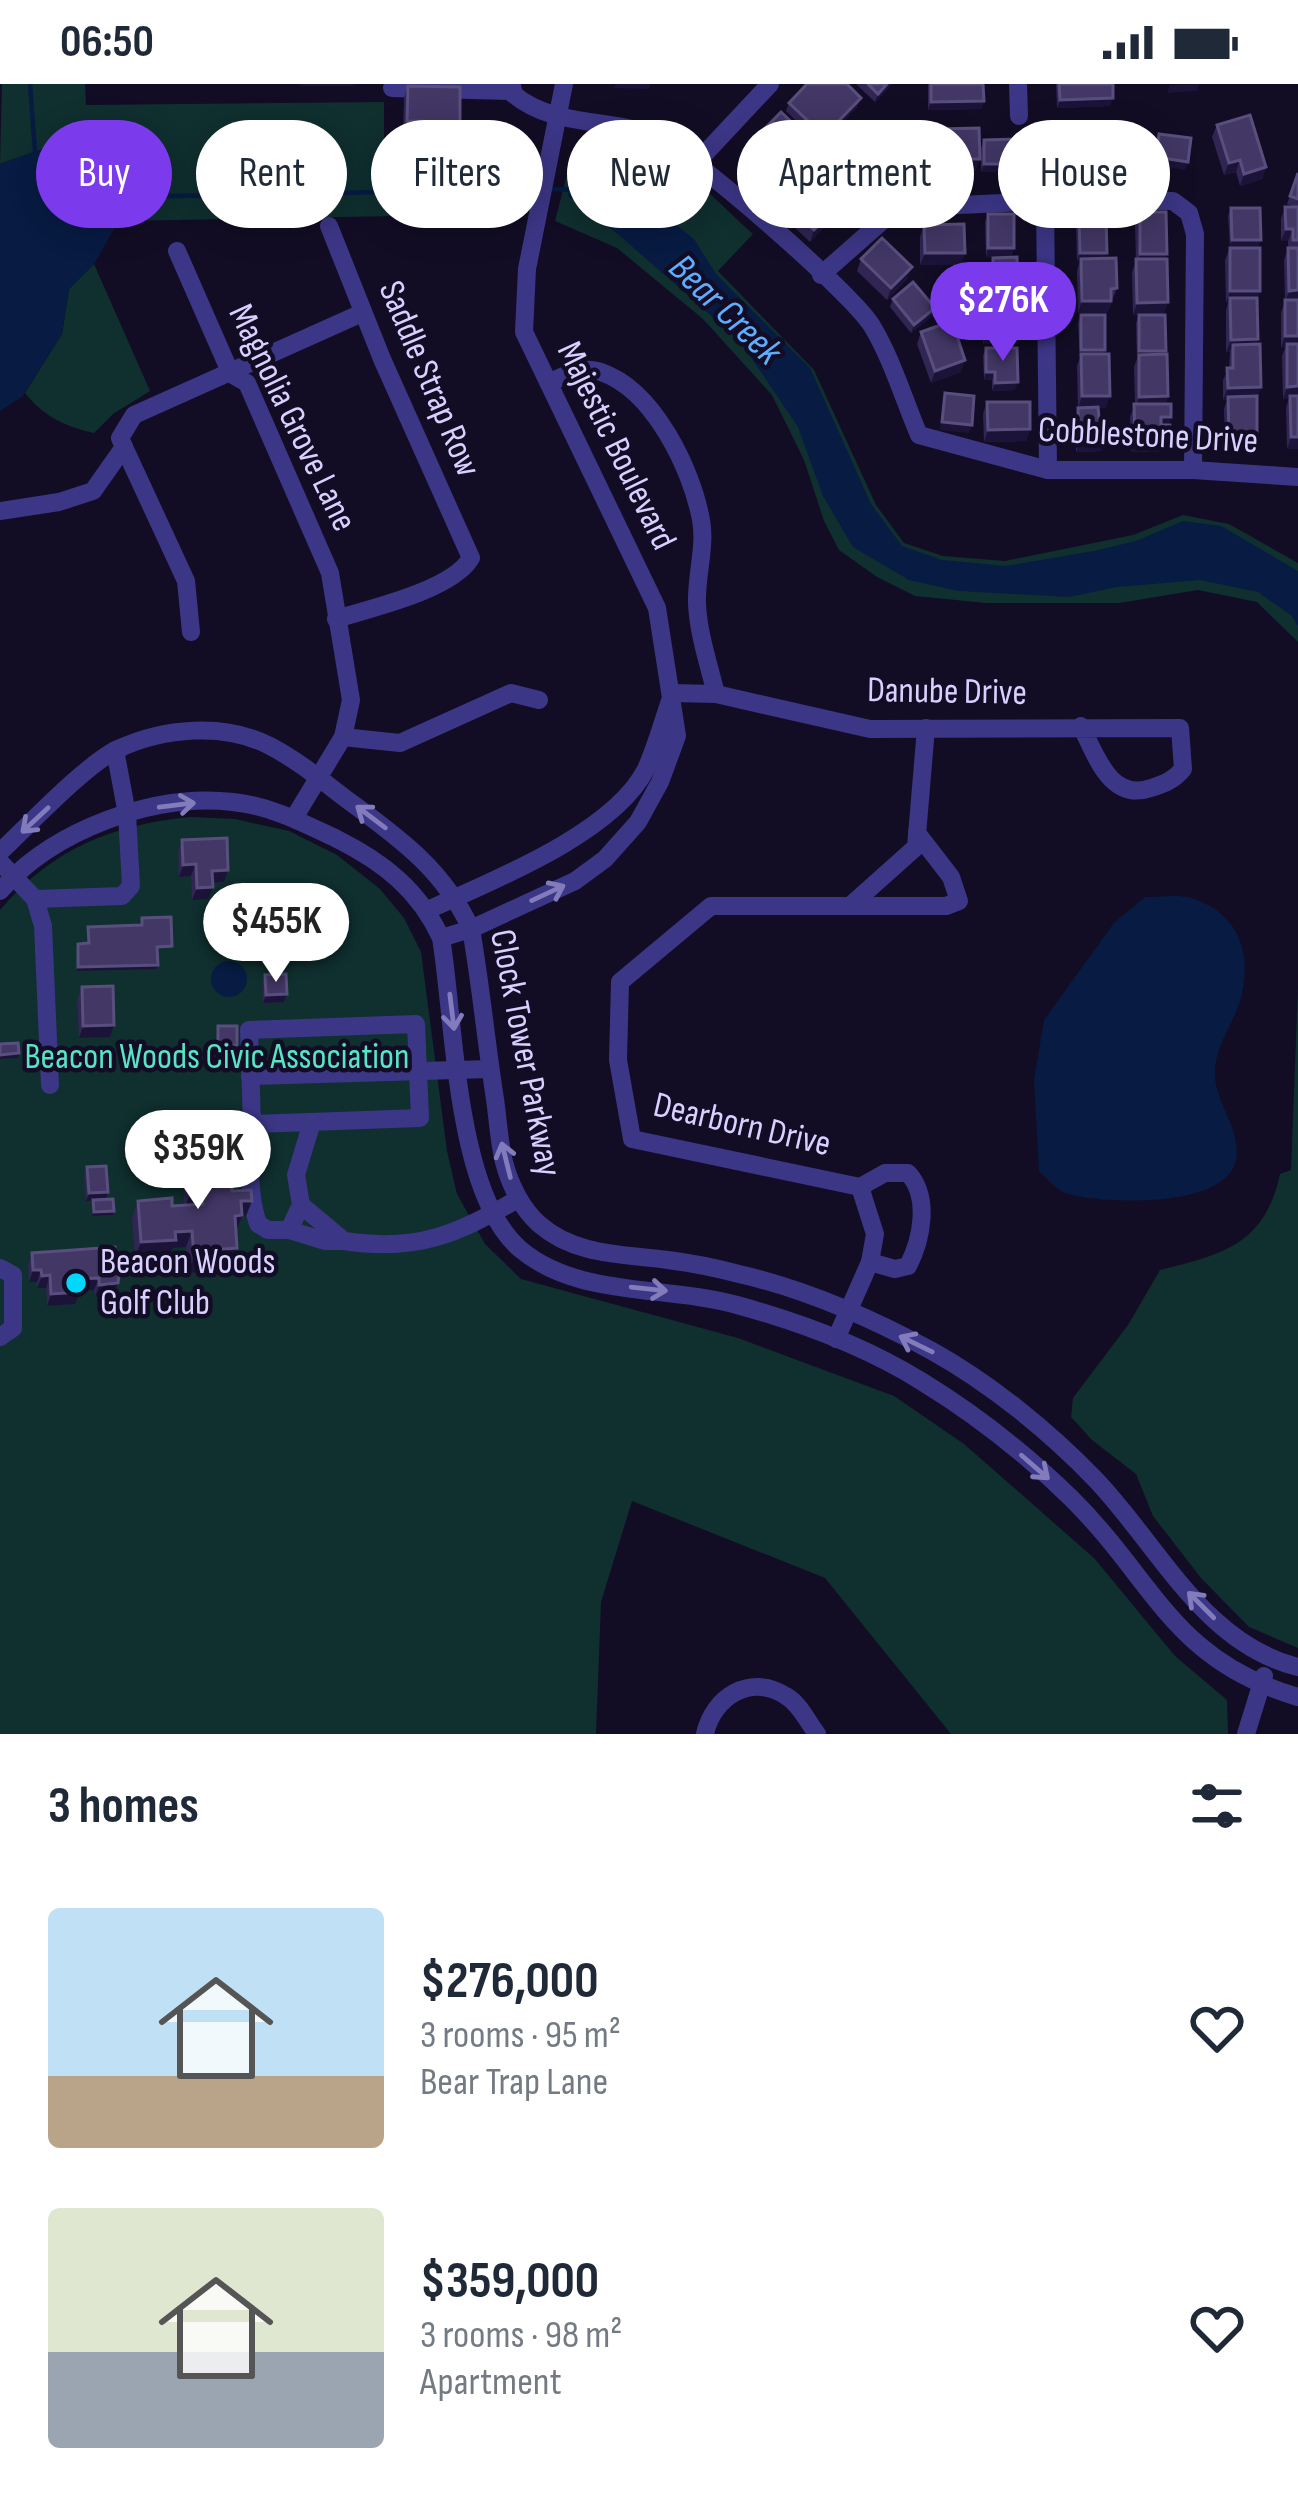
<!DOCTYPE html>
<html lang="en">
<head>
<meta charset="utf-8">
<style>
  body { margin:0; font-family:"Sofia Sans Condensed",sans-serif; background:#f2f2f3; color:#1f2937; height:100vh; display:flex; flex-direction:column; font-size:45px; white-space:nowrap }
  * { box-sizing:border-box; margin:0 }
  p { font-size:39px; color:#747a83 }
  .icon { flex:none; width:66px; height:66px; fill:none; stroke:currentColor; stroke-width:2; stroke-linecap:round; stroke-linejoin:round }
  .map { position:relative; height:1650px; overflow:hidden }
  .side { display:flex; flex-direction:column; background:#fff; flex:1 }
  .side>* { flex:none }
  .guide { position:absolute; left:36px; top:36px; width:1227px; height:108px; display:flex; gap:24px }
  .price { position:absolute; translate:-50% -102px; padding:0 27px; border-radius:42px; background:#fff; color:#222; font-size:39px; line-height:78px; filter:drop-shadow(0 3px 6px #0008) }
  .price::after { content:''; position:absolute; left:50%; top:72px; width:36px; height:27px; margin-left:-18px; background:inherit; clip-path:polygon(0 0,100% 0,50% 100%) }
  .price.current { background:#7c3aed; color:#fff }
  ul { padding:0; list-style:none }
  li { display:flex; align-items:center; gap:36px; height:300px; padding:0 48px }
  li span { display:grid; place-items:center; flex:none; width:336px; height:240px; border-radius:12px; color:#555 }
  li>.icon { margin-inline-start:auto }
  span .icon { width:144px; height:144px; fill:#fffc; stroke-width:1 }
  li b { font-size:51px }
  h2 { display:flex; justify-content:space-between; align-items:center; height:144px; padding:0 48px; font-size:51px }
  .chip { padding:0 42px; border-radius:54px; background:#fff; box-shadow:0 6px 30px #0003; font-size:42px; line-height:108px }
  .chip.current { background:#7c3aed; color:#fff }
  .status { display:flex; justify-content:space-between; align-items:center; height:84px; padding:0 60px; background:#fff; direction:ltr }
  .status svg { height:33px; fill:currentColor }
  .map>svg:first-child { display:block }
</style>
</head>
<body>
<div class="status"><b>06:50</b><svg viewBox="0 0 49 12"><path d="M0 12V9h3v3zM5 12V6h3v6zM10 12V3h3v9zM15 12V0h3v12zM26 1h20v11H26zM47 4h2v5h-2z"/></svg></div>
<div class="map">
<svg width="1298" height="1650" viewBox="0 0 1298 1650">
  <rect width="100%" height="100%" fill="#120d24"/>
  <g fill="#102f2f">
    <path d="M2 0H85L86 21 384 18V72L526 73 513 130 119 137 122 131 54 61 0 80Z"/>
    <path d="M599 55C677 68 697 99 753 150L718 187 814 286 876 421 904 459 943 472 1005 477 1133 451 1183 431 1229 440 1298 479V558L1257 518 1198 506 1119 519H986L915 512 877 493 839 466 824 437 804 376 772 311 703 235 617 164 555 137 574 64 583 56Z"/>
    <path d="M94 180 150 307 113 330 94 349C66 343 43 332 25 309L62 250 69 205Z"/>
    <path d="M191 733 235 735 289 747 337 771 380 805 404 834 421 868 447 1067 457 1110 485 1160 521 1195 738 1254 894 1312 964 1360 1094 1474 1175 1572 1227 1616 1228 1650H951L825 1494 632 1417 601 1518 596 1650H0V826C52 765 113 740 191 733Z"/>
    <path d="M1298 903V1564L1249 1543 1201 1494 1153 1432 1136 1390 1092 1356 1071 1333 1073 1314 1128 1241 1160 1186C1224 1170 1265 1160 1280 1090L1291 1086Z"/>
  </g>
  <g fill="#071b43">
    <path d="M54 61C85 77 120 92 122 131L94 180 69 205 62 250 22 313 0 327V80Z"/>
    <path d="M607 88 694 155 716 190 810 284 871 420 902 462 942 476 1006 482 1094 467 1136 457 1183 437 1221 442 1298 487V542L1292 532 1258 508 1200 496 1117 503 1069 513 959 507 909 496 853 463 823 412 798 343 740 257 619 151 568 112 571 100Z"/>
    <path d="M1145 813C1160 813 1178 810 1191 814 1240 829 1253 871 1240 917 1234 937 1220 956 1216 977 1208 1014 1242 1040 1236 1075 1228 1125 1105 1120 1068 1110 1057 1107 1048 1095 1039 1087L1034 996 1044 936 1114 839Z"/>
    <circle cx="229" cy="895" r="18"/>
  </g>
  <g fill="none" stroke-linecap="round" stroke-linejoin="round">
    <g stroke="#071b43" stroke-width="4.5">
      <path d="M30 0 35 67"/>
      <path d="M549 105 574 106"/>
      <path d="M121 113 538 105"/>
    </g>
    <g stroke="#3c3686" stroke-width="18">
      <path d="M512 0 513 10C554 44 605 33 652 51 687 64 853 210 872 242 892 275 904 316 919 351L1048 386H1193L1298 393"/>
      <path d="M1018 0 1019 32"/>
      <path d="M392 4 513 7"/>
      <path d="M697 78 770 0"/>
      <path d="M1045 117 1048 386"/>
      <path d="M329 142 382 275 471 474C452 506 372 524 336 535"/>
      <path d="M177 167 231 290 247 299 330 489 351 616 343 653 294 734"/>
      <path d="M821 191 897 124 1045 117H1173L1189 129 1195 150 1193 386"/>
      <path d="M549 299C565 291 583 281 601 288 654 306 692 386 701 436 706 462 696 492 697 519 698 549 709 581 716 610"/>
      <path d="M124 363 186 497 191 548"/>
      <path d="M0 427 59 418 93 407 124 363 120 354 134 331 362 229"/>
      <path d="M672 609 716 610 870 645 1180 644 1183 685C1174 696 1164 700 1151 704 1110 718 1096 671 1081 642"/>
      <path d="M343 653 400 659 511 609 539 616"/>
      <path d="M0 768C28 742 86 680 118 665 163 644 224 638 270 662 299 677 326 700 353 720 402 756 445 788 471 845 481 902 486 958 495 1015 498 1036 499 1058 504 1078 510 1101 522 1125 539 1140 575 1172 624 1170 668 1176 692 1179 716 1184 739 1190 805 1205 873 1235 932 1267 991 1300 1049 1347 1096 1396 1158 1461 1204 1560 1298 1583"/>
      <path d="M0 778 35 815 43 842 50 1001"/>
      <path d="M0 807C53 746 153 709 233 718 271 722 303 739 337 755 383 778 419 806 441 854 455 938 455 1109 520 1165 578 1214 666 1201 737 1221 799 1238 866 1263 921 1297 975 1330 1026 1370 1071 1414 1155 1497 1172 1576 1298 1613"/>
      <path d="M35 815 122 812 131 802 127 730 115 666"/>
      <path d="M850 822H946L959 817 951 793 917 749"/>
      <path d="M428 826C492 797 614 749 646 685 656 663 663 637 671 614"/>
      <path d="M441 854 471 845 575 797 605 775 638 738 660 698 677 652 657 524 524 248 527 185 564 0"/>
      <path d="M416 940 420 1034 252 1040 249 946Z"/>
      <path d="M250 992 490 985"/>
      <path d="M252 1040C250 1074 247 1107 258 1140L268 1146H289L301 1121 296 1091 312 1038"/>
      <path d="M860 1103 885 1089H908C930 1113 922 1155 908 1182L895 1185 870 1178"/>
      <path d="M289 1146 325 1157H344L301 1121"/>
      <path d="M344 1157C417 1168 455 1151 518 1115"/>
      <path d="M0 1184 13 1191V1244L0 1253"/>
      <path d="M836 1255 870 1178 875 1150 860 1103 632 1055 618 976 620 898 711 822H850L916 763 926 644"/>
      <path d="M705 1650C713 1613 750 1589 786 1612 799 1619 808 1638 817 1650"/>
      <path d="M1246 1650 1264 1592"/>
    </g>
  </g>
  <g fill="#302553">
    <path d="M856 0H892L875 18Z"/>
    <path d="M928 0H983L984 17 981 25 928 26Z"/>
    <path d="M1056 0H1113L1110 22 1057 24Z"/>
    <path d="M408 2 460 38 455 50 403 49 404 14Z"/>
    <path d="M789 19 858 22 821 61 786 27Z"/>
    <path d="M1217 41 1266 83 1262 95 1240 102 1236 88 1224 91 1212 53Z"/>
    <path d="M938 45 980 75 975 87H934L933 57Z"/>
    <path d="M897 48 927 75 922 87 886 92 883 67 888 55 895 54Z"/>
    <path d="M1068 52 1103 80 1100 88 1066 89 1065 60Z"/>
    <path d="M1112 52 1143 83 1109 84V60Z"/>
    <path d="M984 56 1016 88H981V64Z"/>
    <path d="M1025 57 1058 85 1023 86 1022 65Z"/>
    <path d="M816 61 813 69 777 107 741 74 744 66Z"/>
    <path d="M834 89 876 91 873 99 844 116 839 128 810 158 790 139 794 127 841 114 831 97Z"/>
    <path d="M1298 89V365H1287L1286 324 1289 314 1283 315 1282 272 1285 264H1281V228L1285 218 1284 176 1288 164V157H1281V135L1285 123H1295L1287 120Z"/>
    <path d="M1231 124 1258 164 1260 207 1257 215 1258 255 1256 260 1261 303 1257 315 1253 363 1225 364 1224 325 1227 316H1223V296L1229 284 1230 268H1226V226L1228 219H1226L1225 176 1230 164 1228 132Z"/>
    <path d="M1140 128 1165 175 1168 218 1163 230 1133 231 1132 188 1136 177 1135 140Z"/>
    <path d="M988 130 1014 164 1011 172 986 173 985 138Z"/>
    <path d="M1079 133 1105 174 1117 204 1107 229H1078L1077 187 1080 177H1077L1076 141Z"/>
    <path d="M924 141 961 181H920V153Z"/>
    <path d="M993 174 1018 209 1015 259 983 260 982 225 987 213H990V182Z"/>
    <path d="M861 175 907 195 887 216 857 187Z"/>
    <path d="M893 215 935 224 932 232 911 249 890 223Z"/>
    <path d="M1081 231 1104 270 1106 324H1098L1102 367 1076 368V332L1078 324 1077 282 1080 274 1078 239Z"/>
    <path d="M1139 231 1166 267 1168 312 1165 320 1171 333 1168 341 1166 367 1131 368 1130 333 1135 320 1134 283 1137 275 1136 239Z"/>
    <path d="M921 248 961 288 931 299 917 260Z"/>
    <path d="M986 264 1015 306 992 307V296H984L983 272Z"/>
    <path d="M987 318 1030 345 1026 357 984 358 983 330Z"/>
    <path d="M182 756 224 798 212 799 208 815 192 816 191 792 179 793 178 768Z"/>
    <path d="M265 891 287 910 284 918 263 919 262 899Z"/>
    <path d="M82 903 110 953 79 954 77 915Z"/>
    <path d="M188 1082 232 1107 246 1132 242 1133 236 1147 231 1180 208 1182 206 1188 188 1189 186 1163 173 1164 170 1172 135 1174 132 1133 138 1117 172 1122H184L183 1098Z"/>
    <path d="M87 1083 105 1116 113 1131 92 1132 93 1117H86L84 1091Z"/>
    <path d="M115 1163 114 1211 95 1213 94 1206 80 1207 75 1220 47 1222 46 1204H37V1198H29L28 1181 32 1169Z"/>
  </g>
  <g fill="#1c1438">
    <path d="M301 0H355L354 2H300Z"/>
    <path d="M616 0H650L649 5 614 4Z"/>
    <path d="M887 0H892L875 18 878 10Z"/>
    <path d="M1199 0 1197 7 1167 9 1170 1Z"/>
    <path d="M861 14 858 22 821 61 824 52Z"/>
    <path d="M1113 14 1110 22 1057 24 1060 16Z"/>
    <path d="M984 17 981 25 928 26 931 18Z"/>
    <path d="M407 37 460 38 455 50 403 49Z"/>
    <path d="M816 61 813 69 777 107 780 99Z"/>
    <path d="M1156 73 1188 78 1185 86 1153 81Z"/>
    <path d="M927 75 922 87 886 92 891 80Z"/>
    <path d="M938 75H980L975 87H934Z"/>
    <path d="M1146 75 1143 83 1109 84 1112 76Z"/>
    <path d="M1240 76 1236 88 1224 91 1229 79Z"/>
    <path d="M1061 77 1058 85 1023 86 1026 78Z"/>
    <path d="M984 80H1019L1016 88H981Z"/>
    <path d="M1069 80H1103L1100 88 1066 89Z"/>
    <path d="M1266 83 1262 95 1240 102 1244 90Z"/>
    <path d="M876 91 873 99 843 116 846 108Z"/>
    <path d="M844 116 839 128 810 158 814 146Z"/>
    <path d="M1286 145H1293L1288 157H1281Z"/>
    <path d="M1232 156H1261L1258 164H1229Z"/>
    <path d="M988 164H1014L1011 172 986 173Z"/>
    <path d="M925 169H965L961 181H920Z"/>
    <path d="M1080 169H1107L1104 177H1077Z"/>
    <path d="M1140 170H1167L1162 182H1136Z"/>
    <path d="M912 183 907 195 887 216 891 204Z"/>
    <path d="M1298 206V218L1285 219 1289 207Z"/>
    <path d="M1230 207H1260L1256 219 1230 214 1228 219H1226Z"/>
    <path d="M993 209H1018L1015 217H990Z"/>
    <path d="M1082 217H1111L1107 229H1078Z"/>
    <path d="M1168 218 1163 230 1133 231 1137 219Z"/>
    <path d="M935 224 932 232 911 249 914 241Z"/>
    <path d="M1019 247 1015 259 983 260 987 248Z"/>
    <path d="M1285 252H1298V264H1281Z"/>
    <path d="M1258 255 1253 268 1233 261 1230 268H1226L1231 256Z"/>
    <path d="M1081 266H1105L1102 274 1081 270 1078 274Z"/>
    <path d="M1139 267H1166L1163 275 1139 271 1137 275Z"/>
    <path d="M965 276 961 288 931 299 935 287Z"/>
    <path d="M986 288H995L992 296H984Z"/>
    <path d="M1018 298 1015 306 992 307 995 299Z"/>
    <path d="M1298 302V314L1283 315 1287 303Z"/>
    <path d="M1261 303 1257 315 1223 316 1228 304Z"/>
    <path d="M1082 312H1110L1106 324H1078Z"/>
    <path d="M1168 312 1163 325H1135L1139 313Z"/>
    <path d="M1161 333H1171L1166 345H1156Z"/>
    <path d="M942 338 972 341 969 349 939 346Z"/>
    <path d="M1030 345 1026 357 984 358 988 346Z"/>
    <path d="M1257 351 1253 363 1225 364 1229 352Z"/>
    <path d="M1291 353H1298V365H1287Z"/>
    <path d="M1171 355 1166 367 1131 368 1135 356Z"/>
    <path d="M1105 359 1102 367 1076 368 1079 360Z"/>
    <path d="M196 780 191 792 179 793 183 781Z"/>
    <path d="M228 786 224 798 207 799 212 787Z"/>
    <path d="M213 803 208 815 192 816 197 804Z"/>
    <path d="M158 881 157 885 77 887 78 883Z"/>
    <path d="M287 910 284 918 263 919 266 911Z"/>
    <path d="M114 941 110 953 79 954 83 942Z"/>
    <path d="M237 961 234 969 215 970 218 962Z"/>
    <path d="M19 969 18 974 0 975V971Z"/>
    <path d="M108 1108 105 1116 86 1117 89 1109Z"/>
    <path d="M190 1110H202L196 1125 184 1126Z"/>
    <path d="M241 1117H252L246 1132 242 1133 236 1147 229 1148Z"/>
    <path d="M114 1127 113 1131 92 1132 94 1128Z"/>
    <path d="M192 1147 186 1163 173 1164 170 1172 135 1174 141 1158 175 1148Z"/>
    <path d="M237 1164 231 1180 208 1182 206 1188 188 1189 194 1173 211 1166Z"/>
    <path d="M33 1186H41L37 1198H29Z"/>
    <path d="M50 1191 46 1204H37L42 1192Z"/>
    <path d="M99 1194 94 1206 75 1207 79 1195Z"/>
    <path d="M118 1199 114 1211 95 1213 99 1201Z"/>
    <path d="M80 1208 75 1220 47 1222 51 1210Z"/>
  </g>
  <g fill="#423765" stroke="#594f7e" stroke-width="3">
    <path d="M807 0H847L861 14 824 52 789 19Z"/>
    <path d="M868 0H887L878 10Z"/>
    <path d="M931 0H983L984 17 931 18Z"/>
    <path d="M1059 0H1113V14L1060 16Z"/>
    <path d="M408 2 460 3V38L407 37Z"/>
    <path d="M781 28 816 61 780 99 744 66Z"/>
    <path d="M1250 31 1266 83 1244 90 1240 76 1229 79 1217 41Z"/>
    <path d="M923 44 927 75 891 80 888 55 898 53 897 48Z"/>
    <path d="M979 44 980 75H938V45Z"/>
    <path d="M1159 50 1191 54 1188 78 1156 73Z"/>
    <path d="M1102 51 1103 80H1069L1068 52Z"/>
    <path d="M1146 51V75L1112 76V52Z"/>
    <path d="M1018 55 1019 80H984V56Z"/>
    <path d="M1061 56V77L1026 78 1025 57Z"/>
    <path d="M864 71 876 91 846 108 834 89Z"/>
    <path d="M1298 89V115L1290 112Z"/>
    <path d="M823 97 844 116 814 146 794 127Z"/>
    <path d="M1285 123H1298V156H1293V145H1286Z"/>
    <path d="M1231 124H1260L1261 156H1232Z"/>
    <path d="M1140 128H1166L1167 170H1140Z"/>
    <rect x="988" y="130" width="26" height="34"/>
    <path d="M1079 133H1106L1107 169H1080Z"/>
    <path d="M964 140 965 169H925L924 141Z"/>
    <path d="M882 154 912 183 891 204 861 175Z"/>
    <rect x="1230" y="164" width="30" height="43"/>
    <path d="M1288 164H1298V206L1289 207Z"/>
    <path d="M1017 173 1018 209H993V174Z"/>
    <path d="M1116 174 1117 204 1111 205V217H1082L1081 175Z"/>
    <path d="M1136 175H1167L1168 218 1137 219Z"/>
    <path d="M913 198 935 224 914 241 893 215Z"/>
    <path d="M987 213H1018L1019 247 987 248Z"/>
    <path d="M1230 214H1257L1258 255 1231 256Z"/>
    <rect x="1285" y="216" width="13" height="36"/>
    <rect x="1081" y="231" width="24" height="35"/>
    <path d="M1139 231H1165L1166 267H1139Z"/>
    <path d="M952 237 965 276 935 287 921 248Z"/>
    <path d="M1260 260 1261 303 1228 304 1227 284H1233V261Z"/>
    <path d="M1287 260H1298V302L1287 303Z"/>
    <path d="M986 264H1017L1018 298 995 299V288H986Z"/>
    <path d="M1081 270H1109L1110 312H1082Z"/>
    <path d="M1167 270 1168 312 1139 313V271Z"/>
    <path d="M945 309 974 312 972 341 942 338Z"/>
    <path d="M1257 312V351L1229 352 1228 313Z"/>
    <path d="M1290 312H1298V353H1291Z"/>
    <path d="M987 318H1030V345L988 346Z"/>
    <path d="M1134 320H1171V333H1161V341H1170L1171 355 1135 356Z"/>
    <path d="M1098 323 1099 334H1104L1105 359 1079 360 1078 324Z"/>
    <path d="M227 754 228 786 212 787 213 803 197 804 196 780 183 781 182 756Z"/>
    <path d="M171 833 172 862 157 863 158 881 78 883V860L89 859 88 843 142 841V834Z"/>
    <path d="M286 890 287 910 266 911 265 891Z"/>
    <path d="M113 902 114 941 83 942 82 903Z"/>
    <path d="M218 942H237V961L218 962Z"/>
    <path d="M18 959 19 969 0 971V960Z"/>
    <path d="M230 1079 232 1107 251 1106 252 1117H241L242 1131 235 1132 237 1164 211 1166 212 1172 194 1173 192 1147 175 1148 176 1156 141 1158 138 1117 172 1114V1122L203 1120 202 1110H190L188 1082Z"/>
    <path d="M106 1082 108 1108 89 1109 87 1083Z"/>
    <path d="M113 1115 114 1127 94 1128 93 1116Z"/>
    <path d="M115 1163 116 1175H121L118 1199 99 1201V1194L79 1195 80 1208 51 1210 50 1191 42 1192 41 1186H33L32 1169Z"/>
  </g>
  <defs><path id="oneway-shaft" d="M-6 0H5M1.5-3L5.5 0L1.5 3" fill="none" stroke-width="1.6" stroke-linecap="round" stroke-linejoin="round" transform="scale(3)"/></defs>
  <g stroke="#827bbc">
    <use href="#oneway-shaft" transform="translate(177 721) rotate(-7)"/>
    <use href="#oneway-shaft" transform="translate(371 733) rotate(-143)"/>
    <use href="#oneway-shaft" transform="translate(35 736) rotate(137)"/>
    <use href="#oneway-shaft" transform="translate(548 809) rotate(-25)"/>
    <use href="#oneway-shaft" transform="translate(452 928) rotate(83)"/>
    <use href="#oneway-shaft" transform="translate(506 1076) rotate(-104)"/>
    <use href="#oneway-shaft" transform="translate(649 1205) rotate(6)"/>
    <use href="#oneway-shaft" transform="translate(916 1260) rotate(-154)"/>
    <use href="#oneway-shaft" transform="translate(1035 1383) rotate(41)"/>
    <use href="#oneway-shaft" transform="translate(1201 1521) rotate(-135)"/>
  </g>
  <circle fill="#00d8fb" stroke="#120d24" stroke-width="4.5" cx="76" cy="1199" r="12"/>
  <g text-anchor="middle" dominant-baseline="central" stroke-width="9" stroke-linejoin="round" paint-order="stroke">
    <g font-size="36" fill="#d8d0ff" stroke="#120d24">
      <text transform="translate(429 295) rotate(67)">Saddle Strap Row</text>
      <text transform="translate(292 334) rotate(64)">Magnolia Grove Lane</text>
      <text transform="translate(1148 352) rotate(3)">Cobblestone Drive</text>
      <text transform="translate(616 362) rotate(64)">Majestic Boulevard</text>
      <text transform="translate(947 608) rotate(1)">Danube Drive</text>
      <text transform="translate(525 969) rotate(79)">Clock Tower Parkway</text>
      <text transform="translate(742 1041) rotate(13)">Dearborn Drive</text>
    </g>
    <g font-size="36" fill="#56e5c7" stroke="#120d24">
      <text x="217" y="973">Beacon Woods Civic Association</text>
    </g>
    <g font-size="36" fill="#d8d0ff" stroke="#120d24" text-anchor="start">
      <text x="100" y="1178">Beacon Woods<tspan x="100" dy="41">Golf Club</tspan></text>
    </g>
    <g font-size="39" font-style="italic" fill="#5eaeff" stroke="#120d24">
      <text transform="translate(725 226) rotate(44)">Bear Creek</text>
    </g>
  </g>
</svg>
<b class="price current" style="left:1003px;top:280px">$276K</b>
<b class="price" style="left:276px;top:901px">$455K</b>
<b class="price" style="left:198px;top:1128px">$359K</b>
<div class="guide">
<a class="chip current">Buy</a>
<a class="chip">Rent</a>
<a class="chip">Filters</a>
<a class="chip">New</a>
<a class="chip">Apartment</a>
<a class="chip">House</a>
</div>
</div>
<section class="side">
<h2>3 homes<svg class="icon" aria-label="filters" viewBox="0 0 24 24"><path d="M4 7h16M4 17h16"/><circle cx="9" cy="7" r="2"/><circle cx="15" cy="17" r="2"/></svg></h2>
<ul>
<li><span style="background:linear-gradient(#bfe0f5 70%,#b9a48a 0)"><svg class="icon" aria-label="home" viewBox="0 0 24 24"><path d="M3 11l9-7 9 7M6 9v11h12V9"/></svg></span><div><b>$276,000</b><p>3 rooms · 95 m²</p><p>Bear Trap Lane</p></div><svg class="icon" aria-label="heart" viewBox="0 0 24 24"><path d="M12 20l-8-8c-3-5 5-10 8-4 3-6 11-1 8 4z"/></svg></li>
<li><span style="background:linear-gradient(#dfe7d0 60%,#9aa5b1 0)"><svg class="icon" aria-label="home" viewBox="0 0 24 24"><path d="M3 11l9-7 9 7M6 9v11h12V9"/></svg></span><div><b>$359,000</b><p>3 rooms · 98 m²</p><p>Apartment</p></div><svg class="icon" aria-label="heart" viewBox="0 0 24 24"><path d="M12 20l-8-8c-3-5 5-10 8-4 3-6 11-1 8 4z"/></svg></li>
</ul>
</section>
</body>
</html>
